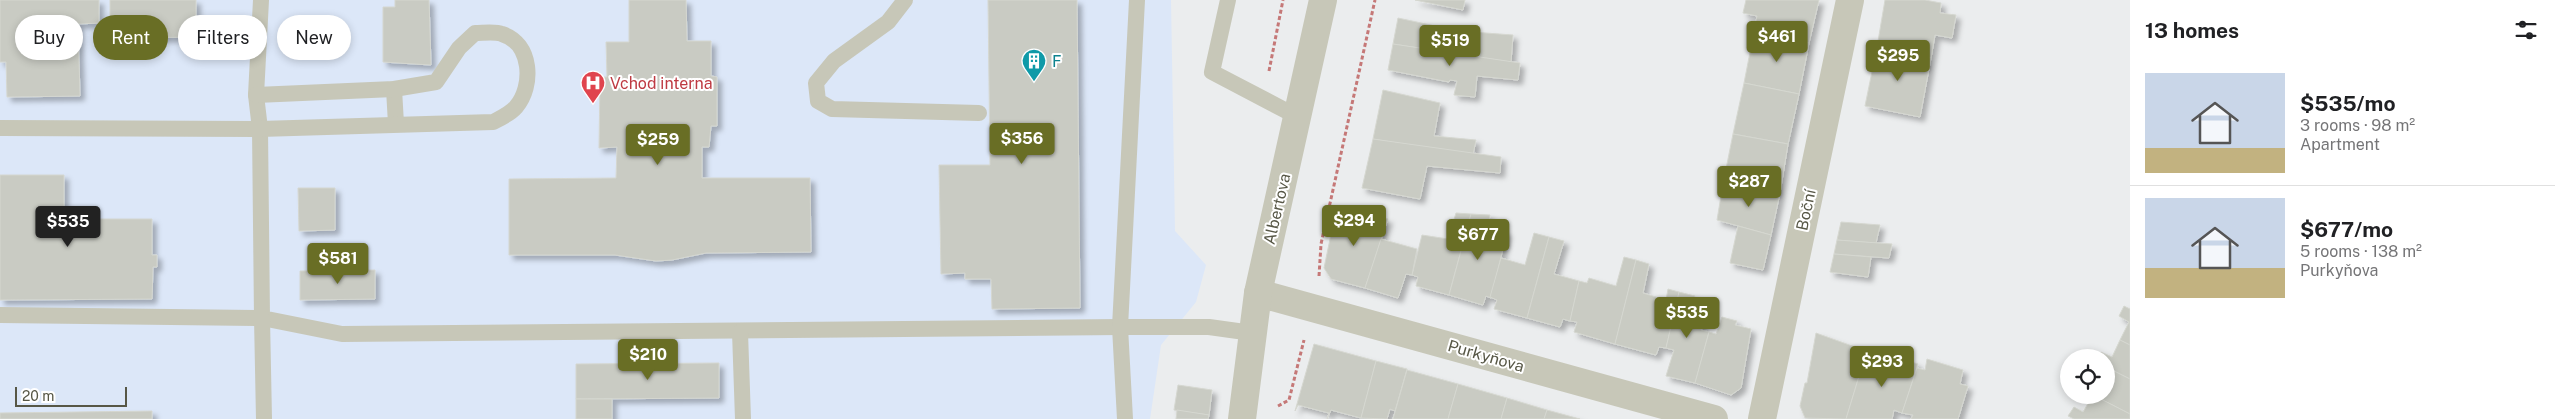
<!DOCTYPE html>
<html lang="en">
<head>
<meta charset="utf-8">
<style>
  body { margin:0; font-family:"Public Sans",sans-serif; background:#f2f2f2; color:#202124; height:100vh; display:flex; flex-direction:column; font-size:19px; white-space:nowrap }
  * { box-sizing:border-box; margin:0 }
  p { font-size:16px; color:#757577 }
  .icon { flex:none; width:28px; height:28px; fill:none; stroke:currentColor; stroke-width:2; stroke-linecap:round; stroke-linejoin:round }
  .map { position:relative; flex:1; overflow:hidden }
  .panel { display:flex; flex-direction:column; background:#fff; width:425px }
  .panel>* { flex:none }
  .hud { position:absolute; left:15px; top:15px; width:475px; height:45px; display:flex; gap:10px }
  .buttons { position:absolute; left:2060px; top:349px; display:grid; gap:10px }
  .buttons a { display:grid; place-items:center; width:55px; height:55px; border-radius:50%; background:#fff; box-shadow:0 2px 8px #0003; font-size:25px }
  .scale { position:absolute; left:15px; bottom:12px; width:112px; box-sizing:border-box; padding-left:5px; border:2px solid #575746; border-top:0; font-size:14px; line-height:18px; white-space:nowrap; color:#575746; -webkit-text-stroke:4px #fff; paint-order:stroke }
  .price { position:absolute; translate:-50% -42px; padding:0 11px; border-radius:5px; background:#696e25; color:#fff; font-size:16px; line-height:32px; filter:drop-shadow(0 1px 2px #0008) }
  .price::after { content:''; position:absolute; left:50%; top:30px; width:15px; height:11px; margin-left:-8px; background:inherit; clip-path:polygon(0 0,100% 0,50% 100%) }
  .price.selected { background:#222; color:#fff }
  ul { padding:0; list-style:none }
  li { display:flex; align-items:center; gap:15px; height:125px; padding:0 15px }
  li+li { border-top:1px solid #e0e0e0 }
  li span { display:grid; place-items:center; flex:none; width:140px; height:100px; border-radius:0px; color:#555 }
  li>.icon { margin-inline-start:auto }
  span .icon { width:60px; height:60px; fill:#fffc; stroke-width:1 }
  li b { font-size:21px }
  h2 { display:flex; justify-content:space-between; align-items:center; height:60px; padding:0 15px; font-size:21px }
  .pill { padding:0 18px; border-radius:22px; background:#fff; box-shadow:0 2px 8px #0003; font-size:18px; line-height:45px }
  .pill.selected { background:#696e25; color:#fff }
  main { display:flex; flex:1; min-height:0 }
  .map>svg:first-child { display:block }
</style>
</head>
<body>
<main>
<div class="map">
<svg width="2130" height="419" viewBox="0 0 2130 419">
  <defs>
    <filter id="shadow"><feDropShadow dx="4.5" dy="4.5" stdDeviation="2.5" flood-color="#0004"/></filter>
  </defs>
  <rect width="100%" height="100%" fill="#ebedee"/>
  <path fill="#dce7f8" d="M0 0H1171L1175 231 1206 265 1196 302 1161 345 1150 419H0Z"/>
  <g fill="#c9cbc3" stroke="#d5d7d0" filter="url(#shadow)">
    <path d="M0 0H99V23L78 24 80 96 7 97 6 62H0Z"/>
    <path d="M110 0H196V37L110 38Z"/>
    <path d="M395 0H429L431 65 383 62V7H395Z"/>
    <path d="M629 0H686L687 41H711V76L717 77V126H711L709 147H702V178H810L811 252 706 253 672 260 656 261 615 255H509V179L616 178 617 147 599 148 600 77H607L606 42H629Z"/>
    <path d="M988 0H1077L1080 308 992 309 991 279H965V273L941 274 939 165H990Z"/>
    <path d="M1415 0H1465L1463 10Z"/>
    <path d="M1746 0H1819L1809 43 1754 32 1757 16 1743 13Z"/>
    <path d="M1885 0H1925L1941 3 1940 13 1956 15 1952 38 1935 35 1931 58 1877 47Z"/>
    <path d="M1398 18 1459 31 1513 35 1511 62 1393 44Z"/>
    <path d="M1754 32 1809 43 1799 94 1744 83Z"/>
    <path d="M1393 44 1520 63 1518 80 1477 76 1475 97 1454 95 1457 81 1450 80 1449 82 1388 70Z"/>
    <path d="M1877 47 1931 58 1920 117 1865 106Z"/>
    <path d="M1744 83 1799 94 1788 144 1733 134Z"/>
    <path d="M1383 90 1440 103 1434 136 1476 140 1473 155 1373 139Z"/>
    <path d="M1733 134 1788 144 1780 193 1723 184Z"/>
    <path d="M1373 139 1501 157 1500 173 1427 166 1420 199 1362 188Z"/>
    <path d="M0 175H64V222H74L73 219H152V255H157V267H153L152 299 0 300Z"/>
    <path d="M1723 184 1780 193 1771 235 1717 220Z"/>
    <path d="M298 188H335V230L299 231Z"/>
    <path d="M1336 210 1388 219 1365 288 1331 279 1324 268Z"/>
    <path d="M1456 213 1471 214 1449 295 1416 286 1418 277 1412 275 1422 235 1448 239Z"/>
    <path d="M1471 214 1490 215 1488 226 1507 232 1491 298 1486 296 1483 305 1449 295Z"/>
    <path d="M1841 222 1880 225 1876 243 1837 240Z"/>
    <path d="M1738 226 1771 235 1763 270 1730 263Z"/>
    <path d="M1534 233 1549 237 1527 318 1494 309 1497 300 1490 297 1501 258 1525 265Z"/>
    <path d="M1549 237 1564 241 1554 274 1579 281 1570 321 1563 319 1560 327 1527 318Z"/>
    <path d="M1381 239 1417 249 1412 275 1406 274 1398 298 1365 288Z"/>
    <path d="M1837 240 1892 244 1889 258 1834 254Z"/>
    <path d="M1834 254 1871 257 1868 277 1830 272Z"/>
    <path d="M1624 257 1636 260 1615 344 1574 332 1577 322 1570 321 1579 281 1587 283 1589 278 1616 286Z"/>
    <path d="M1636 260 1649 264 1643 293 1666 300 1668 289 1679 292 1666 348 1659 347 1656 355 1615 344Z"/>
    <path d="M375 270V299L300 300V271Z"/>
    <path d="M1679 292 1695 296 1694 303 1707 306 1701 330 1709 332 1695 383 1666 376 1674 350 1666 348Z"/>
    <path d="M2124 306 2130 309V345L2120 340 2129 322 2119 316Z"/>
    <path d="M1722 317 1737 321 1735 325 1751 329 1741 388 1731 395 1695 383 1709 332 1716 334Z"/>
    <path d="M1816 333 1858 348 1851 371 1860 373 1846 419 1805 418 1800 406 1805 383H1807Z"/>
    <path d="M2120 340 2130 345V379L2106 367V358H2098L2101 352 2112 357Z"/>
    <path d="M1314 344 1376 361 1361 418 1331 410 1327 419 1329 413 1298 405 1295 411Z"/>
    <path d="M1875 351 1918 364 1902 413 1894 410 1892 419H1846L1860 373 1868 375Z"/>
    <path d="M1927 359 1963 370 1960 384 1968 386 1958 419H1911L1913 415 1902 413 1917 368 1925 370Z"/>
    <path d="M1376 361 1407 369 1395 411 1390 409 1387 419 1361 418Z"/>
    <path d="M719 363V398L576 399V364Z"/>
    <path d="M2106 367 2130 379V414L2093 395H2106Z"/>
    <path d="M1407 370 1458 384 1448 419H1393Z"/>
    <path d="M1458 384 1507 398 1501 419H1448Z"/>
    <path d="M1178 385 1212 390 1209 415 1174 410Z"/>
    <path d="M2093 395 2130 414V419H2074L2068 416 2074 407 2083 412Z"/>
    <path d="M1507 398 1547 410 1544 419H1501Z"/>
    <rect x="576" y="399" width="36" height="20"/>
    <path d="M1177 410 1209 415 1208 419H1176Z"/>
    <path d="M1547 410 1580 419H1544Z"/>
    <path d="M152 411V419H0V413Z"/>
  </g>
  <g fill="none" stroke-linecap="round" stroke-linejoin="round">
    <g stroke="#c57877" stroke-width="3" stroke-dasharray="4 2.5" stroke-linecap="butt">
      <path d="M1269 71 1283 0"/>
      <path d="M1319 276 1321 244 1375 0"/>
      <path d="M1278 406 1289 400 1304 340"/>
    </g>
    <g stroke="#c7c7b8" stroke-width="16">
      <path d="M261 0 256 95 260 129 262 318 342 334 1120 327H1209L1252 333"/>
      <path d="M905 0 888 22 834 61 816 83 818 101 832 109 979 113"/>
      <path d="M1228 0 1212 72 1298 117"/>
      <path d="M394 89 396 124"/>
      <path d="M0 128 260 129 493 122C501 118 510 114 516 107 534 86 532 43 502 34 495 31 483 33 475 33L459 48 436 82 394 89 256 95"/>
      <path d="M0 315 262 318 264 419"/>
      <path d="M740 332 743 419"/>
      <path d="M1125 419 1120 327 1137 0"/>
    </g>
    <g stroke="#c7c7b8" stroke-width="28">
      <path d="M1258 293 1714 419"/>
      <path d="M1242 419 1258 293 1323 0"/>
      <path d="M1762 419 1850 0"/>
    </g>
  </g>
  <defs>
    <symbol id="building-pin" viewBox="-11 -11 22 30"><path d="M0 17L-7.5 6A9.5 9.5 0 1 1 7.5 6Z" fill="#0f9aa8" stroke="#fff"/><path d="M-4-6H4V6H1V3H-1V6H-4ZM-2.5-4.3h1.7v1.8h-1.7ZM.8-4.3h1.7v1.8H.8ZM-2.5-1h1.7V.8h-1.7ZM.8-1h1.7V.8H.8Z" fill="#fff"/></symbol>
    <symbol id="hospital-pin" viewBox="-11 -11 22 30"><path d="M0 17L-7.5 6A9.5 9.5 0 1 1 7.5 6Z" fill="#e0444e" stroke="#fff"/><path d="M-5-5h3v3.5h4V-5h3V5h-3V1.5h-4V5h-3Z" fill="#fff"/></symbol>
  </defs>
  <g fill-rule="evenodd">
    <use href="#building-pin" x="1020" y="47" width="28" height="38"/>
    <use href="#hospital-pin" x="579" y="69" width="28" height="38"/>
  </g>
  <g text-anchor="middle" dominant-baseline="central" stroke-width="4" stroke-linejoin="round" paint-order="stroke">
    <g font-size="16" fill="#0d838f" stroke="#fff" text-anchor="start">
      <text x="1052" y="61">F</text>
    </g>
    <g font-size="16" fill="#be3a42" stroke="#fff" text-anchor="start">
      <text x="610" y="83">Vchod interna</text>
    </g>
    <g font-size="16" fill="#575746" stroke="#fff">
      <text transform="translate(1277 209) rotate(-77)">Albertova</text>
      <text transform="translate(1806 210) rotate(-78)">Boční</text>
      <text transform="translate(1486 356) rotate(16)">Purkyňova</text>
    </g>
  </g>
</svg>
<div class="buttons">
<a><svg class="icon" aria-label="locate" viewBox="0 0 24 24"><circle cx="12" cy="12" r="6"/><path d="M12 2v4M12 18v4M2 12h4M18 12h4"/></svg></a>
</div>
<div class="scale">20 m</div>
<b class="price" style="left:1777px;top:63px">$461</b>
<b class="price" style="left:1450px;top:67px">$519</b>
<b class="price" style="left:1898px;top:82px">$295</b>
<b class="price" style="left:1022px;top:165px">$356</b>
<b class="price" style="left:658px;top:166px">$259</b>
<b class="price" style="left:1749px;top:208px">$287</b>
<b class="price" style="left:1354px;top:247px">$294</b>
<b class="price selected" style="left:68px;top:248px">$535</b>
<b class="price" style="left:1478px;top:261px">$677</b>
<b class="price" style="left:338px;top:285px">$581</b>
<b class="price" style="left:1687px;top:339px">$535</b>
<b class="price" style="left:648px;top:381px">$210</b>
<b class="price" style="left:1882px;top:388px">$293</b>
<div class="hud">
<a class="pill">Buy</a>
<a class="pill selected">Rent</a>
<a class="pill">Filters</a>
<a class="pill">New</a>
</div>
</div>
<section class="panel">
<h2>13 homes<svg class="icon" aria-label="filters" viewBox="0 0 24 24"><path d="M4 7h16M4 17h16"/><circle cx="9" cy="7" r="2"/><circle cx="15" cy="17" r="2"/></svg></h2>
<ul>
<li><span style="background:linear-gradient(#c9d6e8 75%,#c2b280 0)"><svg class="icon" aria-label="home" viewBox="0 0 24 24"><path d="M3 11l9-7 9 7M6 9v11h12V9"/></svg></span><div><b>$535/mo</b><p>3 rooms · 98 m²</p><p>Apartment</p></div></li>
<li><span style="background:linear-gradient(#c9d6e8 70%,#c2b280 0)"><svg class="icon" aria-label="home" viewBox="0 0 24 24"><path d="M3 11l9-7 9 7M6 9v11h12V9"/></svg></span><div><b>$677/mo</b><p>5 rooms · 138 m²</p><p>Purkyňova</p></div></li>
</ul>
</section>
</main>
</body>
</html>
